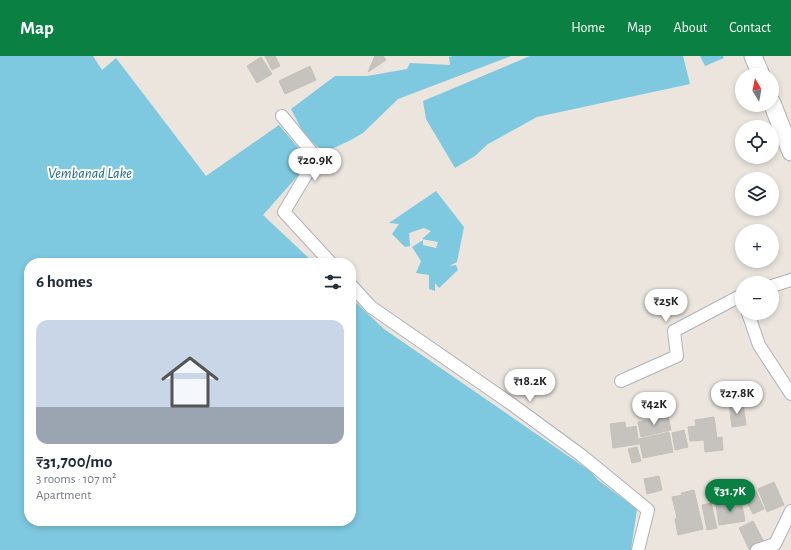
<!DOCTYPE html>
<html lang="en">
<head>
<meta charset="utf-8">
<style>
  body { margin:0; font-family:"Alegreya Sans",sans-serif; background:#f6f6f7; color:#1f2937; height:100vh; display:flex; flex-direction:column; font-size:15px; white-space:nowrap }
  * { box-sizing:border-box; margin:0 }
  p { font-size:13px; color:#747a83 }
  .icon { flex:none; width:22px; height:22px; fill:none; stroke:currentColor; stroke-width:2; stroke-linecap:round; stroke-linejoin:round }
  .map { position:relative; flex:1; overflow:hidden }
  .details { position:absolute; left:24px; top:202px; width:332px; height:268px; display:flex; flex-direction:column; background:#fff; border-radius:16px; box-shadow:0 2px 6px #0003 }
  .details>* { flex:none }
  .needle { width:26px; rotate:350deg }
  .tools { position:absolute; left:735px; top:12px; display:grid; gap:8px }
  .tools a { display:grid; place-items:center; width:44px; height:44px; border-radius:50%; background:#fff; box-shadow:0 2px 6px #0003; font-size:20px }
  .price { position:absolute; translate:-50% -34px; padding:0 9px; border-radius:14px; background:#fff; color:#222; font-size:13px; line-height:26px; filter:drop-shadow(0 1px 2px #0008) }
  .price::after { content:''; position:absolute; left:50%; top:24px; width:12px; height:9px; margin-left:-6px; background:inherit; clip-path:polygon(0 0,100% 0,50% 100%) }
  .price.active { background:#0b8043; color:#fff }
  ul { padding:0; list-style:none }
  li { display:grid; align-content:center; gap:8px; height:212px; padding:0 12px }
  li span { display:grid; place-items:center; height:124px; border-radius:12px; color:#555 }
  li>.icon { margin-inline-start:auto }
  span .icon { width:72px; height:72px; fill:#fffc; stroke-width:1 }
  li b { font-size:17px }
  h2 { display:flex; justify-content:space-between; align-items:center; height:48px; padding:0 12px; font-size:17px }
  header { display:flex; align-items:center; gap:24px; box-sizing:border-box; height:56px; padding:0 20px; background:#0b8043; color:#fff }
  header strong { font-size:19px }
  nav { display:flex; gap:22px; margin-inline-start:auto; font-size:14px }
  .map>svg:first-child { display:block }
</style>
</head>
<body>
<header>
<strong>Map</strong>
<nav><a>Home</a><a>Map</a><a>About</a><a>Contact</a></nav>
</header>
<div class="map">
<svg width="791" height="494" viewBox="0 0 791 494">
  <rect width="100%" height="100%" fill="#ebe5de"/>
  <g fill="#7ec9e0">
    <path d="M0 0H93L102 14 116 2 206 120 279 69 310 106 263 159 314 207H29V465H351V242L384 273 590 415 598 424 637 453 631 494H0Z"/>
    <path d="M453 0H511L398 43 363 77 349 85 325 96 314 88 303 76 291 53 335 20H367L407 13 410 7 450 9 449 1Z"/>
    <path d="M530 0H683L690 28 537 61 488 88 475 100 455 112 426 63 423 45Z"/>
    <path d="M700 0H723L724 2 705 10Z"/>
    <path d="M436 135 464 171 457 206 449 210 456 209 458 214 439 232 435 227V235L429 233V219L416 217 421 205 412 191 423 184V189L436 192 438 186 422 183 431 175 424 172 409 177 410 190 405 191 392 178 399 168 389 167Z"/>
  </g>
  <g fill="#c6c2be" stroke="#c6c1b8">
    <path d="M265 0H275L280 10 272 14Z"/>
    <path d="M375 0H383L386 4 368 16Z"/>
    <path d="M261 1 272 18 257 27 247 10Z"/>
    <path d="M310 10 316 24 285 38 279 25Z"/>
    <path d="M743 347 746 369 732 371 729 348Z"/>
    <path d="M668 360 671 374 641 381 638 366Z"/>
    <path d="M714 361 717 382 722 381 723 394 705 396 704 384 690 385 688 371 696 370 695 364Z"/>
    <path d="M625 366 626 372 636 370 639 388 613 392 610 368Z"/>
    <path d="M684 374 688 391 675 394 672 377Z"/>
    <path d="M669 376 673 396 643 402 639 383Z"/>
    <path d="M637 391 641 405 632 407 628 393Z"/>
    <path d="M659 420 662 434 647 438 644 423Z"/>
    <path d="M774 426 784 449 767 456 758 433Z"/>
    <path d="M694 434 703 473 678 479 675 463 677 462 672 441 682 439 681 437Z"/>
    <path d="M756 435 764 453 753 458 744 440Z"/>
    <path d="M741 444 745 465 719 469 716 448Z"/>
    <path d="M711 447 717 472 707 474 702 449Z"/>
    <path d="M753 465 764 486 749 493 739 472Z"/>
  </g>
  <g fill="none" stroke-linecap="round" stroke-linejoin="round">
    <defs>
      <g id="minor">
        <path d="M282 60 318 104 312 109 284 156 331 207"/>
        <path d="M351 229 371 251 510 347 581 399 648 454 638 494"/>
        <path d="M772 230 791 224"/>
        <path d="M748 257 759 289 791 338"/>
        <path d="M621 325 677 300 674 275 742 239"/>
        <path d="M757 494 775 488 791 455"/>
      </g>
      <g id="secondary">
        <path d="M753 0 761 19"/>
        <path d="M772 47 791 96"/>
      </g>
    </defs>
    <use href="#minor" stroke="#afb1b9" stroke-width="14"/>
    <use href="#secondary" stroke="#afb1b9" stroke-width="19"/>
    <use href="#minor" stroke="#fff" stroke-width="12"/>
    <use href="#secondary" stroke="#fff" stroke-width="17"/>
  </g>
  <g text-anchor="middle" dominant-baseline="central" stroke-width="4" stroke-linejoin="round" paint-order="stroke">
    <g font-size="15" font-style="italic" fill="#1d698c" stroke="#fff">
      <text x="90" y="117">Vembanad Lake</text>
    </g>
  </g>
</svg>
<div class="tools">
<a><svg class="needle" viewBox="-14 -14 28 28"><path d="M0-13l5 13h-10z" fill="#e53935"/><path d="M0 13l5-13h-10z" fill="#747a83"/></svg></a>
<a><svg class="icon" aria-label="locate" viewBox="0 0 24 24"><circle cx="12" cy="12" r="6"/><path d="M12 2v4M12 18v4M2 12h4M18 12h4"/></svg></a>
<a><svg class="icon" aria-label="layers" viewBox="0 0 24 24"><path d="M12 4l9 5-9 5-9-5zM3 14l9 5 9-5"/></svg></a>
<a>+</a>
<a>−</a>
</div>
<b class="price" style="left:315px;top:126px">₹20.9K</b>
<b class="price" style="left:666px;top:267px">₹25K</b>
<b class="price" style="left:530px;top:347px">₹18.2K</b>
<b class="price" style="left:737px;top:359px">₹27.8K</b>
<b class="price" style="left:654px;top:370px">₹42K</b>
<b class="price active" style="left:730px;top:457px">₹31.7K</b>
<section class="details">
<h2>6 homes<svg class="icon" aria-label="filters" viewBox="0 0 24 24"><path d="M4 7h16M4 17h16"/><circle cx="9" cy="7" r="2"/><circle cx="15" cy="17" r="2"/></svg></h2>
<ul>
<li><span style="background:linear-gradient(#c9d6e8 70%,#9aa5b1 0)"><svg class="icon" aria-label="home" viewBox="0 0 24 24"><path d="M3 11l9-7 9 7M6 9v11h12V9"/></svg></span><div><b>₹31,700/mo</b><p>3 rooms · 107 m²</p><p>Apartment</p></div></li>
</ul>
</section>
</div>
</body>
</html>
